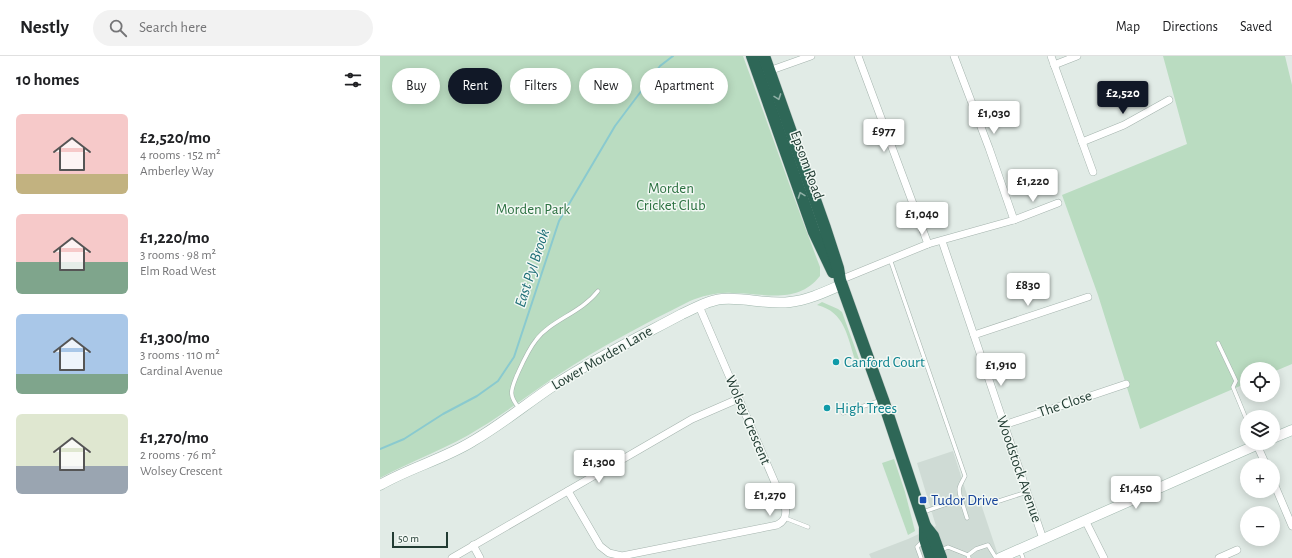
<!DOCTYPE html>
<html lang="en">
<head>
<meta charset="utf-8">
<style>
  body { margin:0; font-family:"Alegreya Sans",sans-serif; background:#f2f2f2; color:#202124; height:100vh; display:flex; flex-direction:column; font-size:15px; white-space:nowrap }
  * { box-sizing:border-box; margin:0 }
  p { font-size:13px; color:#757577 }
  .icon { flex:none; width:22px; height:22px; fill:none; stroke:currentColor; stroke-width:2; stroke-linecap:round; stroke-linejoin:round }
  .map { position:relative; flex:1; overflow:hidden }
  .panel { display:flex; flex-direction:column; background:#fff; width:380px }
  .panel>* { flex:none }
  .hud { position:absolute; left:12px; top:12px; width:380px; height:36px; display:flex; gap:8px }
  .fabs { position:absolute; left:860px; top:306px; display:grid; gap:8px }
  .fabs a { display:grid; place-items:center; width:40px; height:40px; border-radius:50%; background:#fff; box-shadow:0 2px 10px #0003; font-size:20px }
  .scale { position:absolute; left:12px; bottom:10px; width:56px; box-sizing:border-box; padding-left:4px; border:2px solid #223c33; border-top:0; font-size:11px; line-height:14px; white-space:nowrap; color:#223c33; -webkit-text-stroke:3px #f2f8f4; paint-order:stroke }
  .price { position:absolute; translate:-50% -34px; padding:0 9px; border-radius:4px; background:#fff; color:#222; font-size:13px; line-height:26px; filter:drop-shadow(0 1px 2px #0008) }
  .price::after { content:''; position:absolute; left:50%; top:24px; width:12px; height:9px; margin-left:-6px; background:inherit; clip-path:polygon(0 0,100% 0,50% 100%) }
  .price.active { background:#111827; color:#fff }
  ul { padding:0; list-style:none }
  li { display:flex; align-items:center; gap:12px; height:100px; padding:0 16px }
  li span { display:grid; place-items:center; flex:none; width:112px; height:80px; border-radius:6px; color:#555 }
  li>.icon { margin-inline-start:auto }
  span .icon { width:48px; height:48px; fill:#fffc; stroke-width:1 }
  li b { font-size:17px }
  h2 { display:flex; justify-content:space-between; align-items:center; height:48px; padding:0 16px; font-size:17px }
  .pill { padding:0 14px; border-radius:18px; background:#fff; box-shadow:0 2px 10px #0003; font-size:14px; line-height:36px }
  .pill.active { background:#111827; color:#fff }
  header { display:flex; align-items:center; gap:24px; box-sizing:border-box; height:56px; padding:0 20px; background:#fff; border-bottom:1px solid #e0e0e0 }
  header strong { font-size:19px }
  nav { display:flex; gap:22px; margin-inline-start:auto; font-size:14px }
  .search { width:280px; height:36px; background:#f2f2f2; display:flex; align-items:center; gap:10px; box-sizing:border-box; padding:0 14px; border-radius:22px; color:#757577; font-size:15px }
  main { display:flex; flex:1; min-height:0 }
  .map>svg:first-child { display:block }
</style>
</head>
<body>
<header>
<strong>Nestly</strong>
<div class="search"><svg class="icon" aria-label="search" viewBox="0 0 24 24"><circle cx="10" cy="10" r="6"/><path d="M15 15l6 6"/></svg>Search here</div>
<nav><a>Map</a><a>Directions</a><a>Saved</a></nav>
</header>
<main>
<section class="panel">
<h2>10 homes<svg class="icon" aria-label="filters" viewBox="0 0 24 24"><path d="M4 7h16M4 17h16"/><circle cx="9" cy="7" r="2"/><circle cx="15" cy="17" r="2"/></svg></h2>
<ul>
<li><span style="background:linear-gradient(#f6c9c9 75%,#c2b280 0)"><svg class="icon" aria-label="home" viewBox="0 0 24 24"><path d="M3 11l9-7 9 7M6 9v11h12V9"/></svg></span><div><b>£2,520/mo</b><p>4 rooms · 152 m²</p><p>Amberley Way</p></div></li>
<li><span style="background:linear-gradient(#f6c9c9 60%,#7fa58c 0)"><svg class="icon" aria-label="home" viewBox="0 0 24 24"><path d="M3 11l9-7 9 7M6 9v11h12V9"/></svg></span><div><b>£1,220/mo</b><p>3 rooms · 98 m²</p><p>Elm Road West</p></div></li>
<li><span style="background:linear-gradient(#a9c7e8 75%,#7fa58c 0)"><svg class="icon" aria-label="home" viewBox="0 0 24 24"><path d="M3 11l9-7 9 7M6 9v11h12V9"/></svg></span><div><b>£1,300/mo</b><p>3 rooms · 110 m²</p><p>Cardinal Avenue</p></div></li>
<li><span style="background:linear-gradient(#dfe7d0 65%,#9aa5b1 0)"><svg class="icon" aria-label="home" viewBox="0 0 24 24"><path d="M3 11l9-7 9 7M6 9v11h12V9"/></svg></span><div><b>£1,270/mo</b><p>2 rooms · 76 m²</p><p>Wolsey Crescent</p></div></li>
</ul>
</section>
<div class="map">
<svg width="912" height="502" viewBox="0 0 912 502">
  <rect width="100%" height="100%" fill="#e1ebe6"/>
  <path fill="#cfdbd5" d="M573 395 589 445 599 442 619 502H491L489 498 528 483 556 470 537 407Z"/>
  <g fill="#badcc1">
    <path d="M0 0H363C389 70 413 141 440 211V220C417 249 384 237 352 237 337 236 323 240 310 245 264 268 220 291 178 319 152 336 127 356 100 372 69 392 33 404 0 422Z"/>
    <path d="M783 0H905L912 29V308L893 316V313H867V327L760 373 718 239 682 139 807 88Z"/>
    <path d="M442 246 458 253 462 256 479 303 475 304C467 280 465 256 437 249Z"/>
    <path d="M514 403 525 436 535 475 528 479 502 407Z"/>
  </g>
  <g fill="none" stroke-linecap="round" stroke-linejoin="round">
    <path stroke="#8acacf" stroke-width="2" d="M0 393 24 383 63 358 97 340 118 325 134 301 179 165 235 70 280 10 293 0"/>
    <defs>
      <g id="lane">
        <path d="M510 203 585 420C580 430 577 431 581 443L543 456"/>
        <path d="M838 287 856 325 853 331 867 365"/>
        <path d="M139 352C128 339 131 334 137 319 142 308 148 294 156 284 171 264 201 257 218 235"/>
        <path d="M463 357 502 344"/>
        <path d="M581 443 587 462"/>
        <path d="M619 445 647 436"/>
        <path d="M405 462 428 471"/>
        <path d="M561 494 568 491 588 499 589 502"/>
        <path d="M640 494 643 502"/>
        <path d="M588 499 596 493 608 489 616 502"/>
        <path d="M541 502 537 491 543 485"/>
      </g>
      <g id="street">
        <path d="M478 0 548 188"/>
        <path d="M574 0 609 92 634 164"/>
        <path d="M671 0 713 116"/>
        <path d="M674 9 697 0"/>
        <path d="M386 16 431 0"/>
        <path d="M702 86 744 69 789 44"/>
        <path d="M562 185 663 483"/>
        <path d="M460 224 548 188 634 164 678 147"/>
        <path d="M594 279 708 241"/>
        <path d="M624 369 746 328"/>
        <path d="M877 389 886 409"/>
        <path d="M893 425 912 470"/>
        <path d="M188 435 220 490 229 497 242 500 397 469C405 465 407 459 405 450L319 250"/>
        <path d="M705 464 724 502"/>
        <path d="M93 489 100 502"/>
        <path d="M72 502 312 363 358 343"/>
        <path d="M839 502 857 494"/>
      </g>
      <g id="secondary">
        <path d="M893 382 912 374"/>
        <path d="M0 429C29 412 64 403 93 385 121 369 146 348 173 330 214 303 259 281 302 258 315 252 329 244 342 243 365 241 387 249 410 246 428 244 445 236 461 229"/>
        <path d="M620 502 881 387"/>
      </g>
      <g id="highway">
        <path d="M372 0 434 176 453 216"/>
        <path d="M384 0 445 172 458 212 460 224 503 344 545 470V483L551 502"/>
        <path d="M545 470 553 480 561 502"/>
      </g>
    </defs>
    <use href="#lane" stroke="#a4b3ad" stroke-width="4.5"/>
    <use href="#street" stroke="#a4b3ad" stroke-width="8"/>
    <use href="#secondary" stroke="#a0b7ad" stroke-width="11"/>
    <use href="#highway" stroke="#c1c8c6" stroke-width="13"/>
    <use href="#lane" stroke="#fff" stroke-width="3.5"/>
    <use href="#street" stroke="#fff" stroke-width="7"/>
    <use href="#secondary" stroke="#fff" stroke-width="10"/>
    <use href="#highway" stroke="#2e6757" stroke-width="12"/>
  </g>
  <defs><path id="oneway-chevron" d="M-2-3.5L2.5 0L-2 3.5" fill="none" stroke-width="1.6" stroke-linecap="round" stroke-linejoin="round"/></defs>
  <g stroke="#90b0a6">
    <use href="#oneway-chevron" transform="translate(398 41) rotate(70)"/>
    <use href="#oneway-chevron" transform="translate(421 139) rotate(-110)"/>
  </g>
  <g fill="#0f9aa8" stroke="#f2f8f4" stroke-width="1.5">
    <circle cx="456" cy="306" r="4"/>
    <circle cx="447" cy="352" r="4"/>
  </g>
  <rect fill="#1a4fb4" stroke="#f2f8f4" stroke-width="1.5" x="539" y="440" width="8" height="8" rx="2"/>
  <g text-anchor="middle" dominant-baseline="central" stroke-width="3" stroke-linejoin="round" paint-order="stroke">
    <g font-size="15" fill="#223c33" stroke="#f2f8f4">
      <text transform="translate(427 109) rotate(70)">Epsom Road</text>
      <text transform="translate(222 302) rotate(-30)">Lower Morden Lane</text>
      <text transform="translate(685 348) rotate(-19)">The Close</text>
      <text transform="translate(368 364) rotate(67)">Wolsey Crescent</text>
      <text transform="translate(639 413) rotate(71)">Woodstock Avenue</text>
    </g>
    <g font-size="15" fill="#2d7242" stroke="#f2f8f4">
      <text x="291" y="132">Morden<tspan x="291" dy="17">Cricket Club</tspan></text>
      <text x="153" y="153">Morden Park</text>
    </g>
    <g font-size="15" fill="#0d838f" stroke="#f2f8f4" text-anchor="start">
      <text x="464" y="306">Canford Court</text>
      <text x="455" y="352">High Trees</text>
    </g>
    <g font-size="15" fill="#164399" stroke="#f2f8f4" text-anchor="start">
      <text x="551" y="444">Tudor Drive</text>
    </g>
    <g font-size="16" font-style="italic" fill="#1d6e76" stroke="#f2f8f4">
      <text transform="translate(152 212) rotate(-72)">East Pyl Brook</text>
    </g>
  </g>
</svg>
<div class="fabs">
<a><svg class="icon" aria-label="locate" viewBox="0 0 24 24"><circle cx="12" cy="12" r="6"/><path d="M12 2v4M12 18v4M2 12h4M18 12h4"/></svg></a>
<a><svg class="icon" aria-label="layers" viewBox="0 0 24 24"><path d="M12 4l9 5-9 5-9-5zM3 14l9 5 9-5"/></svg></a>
<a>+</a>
<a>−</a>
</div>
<div class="scale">50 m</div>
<b class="price active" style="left:743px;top:59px">£2,520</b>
<b class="price" style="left:614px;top:79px">£1,030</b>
<b class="price" style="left:504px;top:97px">£977</b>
<b class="price" style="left:653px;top:147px">£1,220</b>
<b class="price" style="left:542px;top:180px">£1,040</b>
<b class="price" style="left:648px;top:251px">£830</b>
<b class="price" style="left:621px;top:331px">£1,910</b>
<b class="price" style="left:219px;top:428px">£1,300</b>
<b class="price" style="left:756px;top:454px">£1,450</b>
<b class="price" style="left:390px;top:461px">£1,270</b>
<div class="hud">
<a class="pill">Buy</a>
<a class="pill active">Rent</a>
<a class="pill">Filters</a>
<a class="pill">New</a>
<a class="pill">Apartment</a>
</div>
</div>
</main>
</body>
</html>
